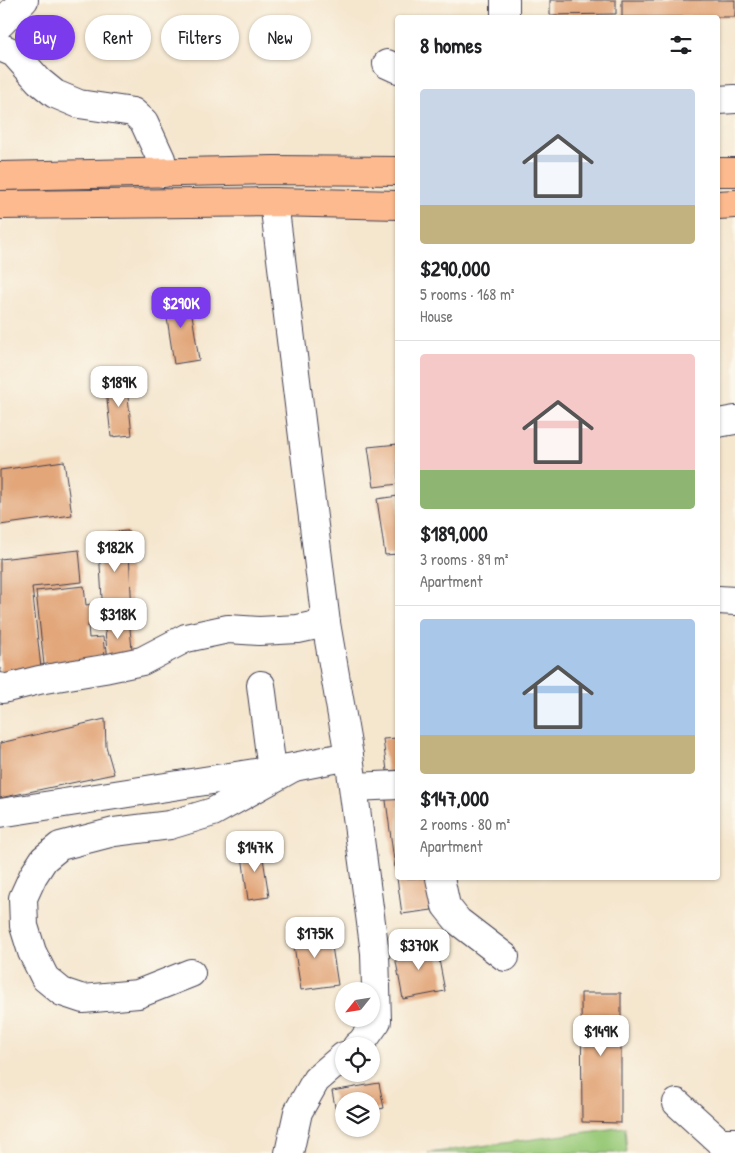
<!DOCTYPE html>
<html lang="en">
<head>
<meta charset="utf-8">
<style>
  body { margin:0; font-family:"Patrick Hand",sans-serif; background:#f6f6f6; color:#202124; height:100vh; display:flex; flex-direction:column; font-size:19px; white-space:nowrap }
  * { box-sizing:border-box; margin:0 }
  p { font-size:16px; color:#757577 }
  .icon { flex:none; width:28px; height:28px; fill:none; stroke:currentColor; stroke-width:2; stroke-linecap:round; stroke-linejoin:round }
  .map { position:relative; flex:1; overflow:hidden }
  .drawer { position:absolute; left:395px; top:15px; width:325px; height:865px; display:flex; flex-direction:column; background:#fff; border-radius:5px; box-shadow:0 1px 4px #0004 }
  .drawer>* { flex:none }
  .guide { position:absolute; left:15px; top:15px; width:305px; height:45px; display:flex; gap:10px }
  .needle { width:32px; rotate:240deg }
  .buttons { position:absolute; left:335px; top:982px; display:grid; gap:10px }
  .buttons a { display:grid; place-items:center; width:45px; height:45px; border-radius:50%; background:#fff; box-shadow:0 1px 4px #0004; font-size:25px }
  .price { position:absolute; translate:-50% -42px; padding:0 11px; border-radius:10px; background:#fff; color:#222; font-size:16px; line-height:32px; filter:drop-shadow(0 1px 2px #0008) }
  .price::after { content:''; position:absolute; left:50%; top:30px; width:15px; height:11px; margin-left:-8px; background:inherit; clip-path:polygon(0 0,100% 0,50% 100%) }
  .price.current { background:#7c3aed; color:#fff }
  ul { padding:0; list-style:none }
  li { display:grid; align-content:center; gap:10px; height:265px; padding:0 25px }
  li+li { border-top:1px solid #e0e0e0 }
  li span { display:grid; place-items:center; height:155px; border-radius:5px; color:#555 }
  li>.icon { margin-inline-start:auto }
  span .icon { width:90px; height:90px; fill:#fffc; stroke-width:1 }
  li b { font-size:21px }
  h2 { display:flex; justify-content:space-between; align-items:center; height:60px; padding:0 25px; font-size:21px }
  .chip { padding:0 18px; border-radius:22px; background:#fff; box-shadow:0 1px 4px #0004; font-size:18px; line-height:45px }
  .chip.current { background:#7c3aed; color:#fff }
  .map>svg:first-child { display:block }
</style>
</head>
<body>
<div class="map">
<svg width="735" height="1153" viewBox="0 0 735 1153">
  <rect width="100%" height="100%" fill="#fbf7ec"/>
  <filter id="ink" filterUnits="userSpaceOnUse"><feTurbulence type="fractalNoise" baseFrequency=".02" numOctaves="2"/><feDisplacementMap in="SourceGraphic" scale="10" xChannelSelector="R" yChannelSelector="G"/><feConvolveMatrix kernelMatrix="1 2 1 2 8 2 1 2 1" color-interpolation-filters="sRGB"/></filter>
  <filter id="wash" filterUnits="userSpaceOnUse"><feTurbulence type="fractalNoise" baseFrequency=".0096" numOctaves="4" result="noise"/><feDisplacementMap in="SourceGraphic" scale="20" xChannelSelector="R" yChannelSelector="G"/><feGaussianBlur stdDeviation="1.12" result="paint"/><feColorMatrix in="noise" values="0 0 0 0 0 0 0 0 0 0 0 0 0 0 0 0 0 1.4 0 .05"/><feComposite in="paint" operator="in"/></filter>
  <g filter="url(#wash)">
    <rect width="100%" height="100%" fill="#f5e6ce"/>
    <path fill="#9aca79" stroke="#5e765a" d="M625 1127 627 1153H428Z"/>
    <g id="blocks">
      <g fill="#e2a679">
        <path d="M550 0H616V14L550 15Z"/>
        <rect x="622" y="0" width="113" height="17"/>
        <path d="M189 295 199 360 174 364 164 298Z"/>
        <path d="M126 378 132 435 111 437 105 381Z"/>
        <path d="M398 444V484L374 487 368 447Z"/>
        <path d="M64 461 72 515 0 525V470Z"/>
        <path d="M398 496V554L385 555 377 499Z"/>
        <path d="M128 531 132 613 103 615 98 533Z"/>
        <path d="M79 550 82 582 32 587 42 677 2 681 0 661V559Z"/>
        <path d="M84 586 86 605 100 603 102 624 88 625 89 638 103 637 105 656 91 657 93 669 45 674 36 591Z"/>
        <path d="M129 618 133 660 108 662 104 620Z"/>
        <path d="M105 719 106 746 114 774 0 798V743Z"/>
        <path d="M398 738V770L387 771 383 739Z"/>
        <path d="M398 791V875L396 876 385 793Z"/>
        <path d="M261 845 269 897 248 900 241 848Z"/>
        <path d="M397 878H427L432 910 402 914Z"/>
        <path d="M329 927 338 985 301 990 292 933Z"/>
        <path d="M436 944 445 991 403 999 394 951Z"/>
        <path d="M581 993H621V1123L582 1122Z"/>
        <path d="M379 1083 384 1108 371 1111V1101H344V1115L337 1117 332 1091Z"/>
      </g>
    </g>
  </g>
  <g filter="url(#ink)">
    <use href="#blocks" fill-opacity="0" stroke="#423f51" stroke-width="1"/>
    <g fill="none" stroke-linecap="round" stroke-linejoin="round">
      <defs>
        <g id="minor">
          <path d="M505 0V18"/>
          <path d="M0 24 24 0"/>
          <path d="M0 47 14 53 39 81 55 94 79 104 133 112 144 122 161 159 163 173"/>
          <path d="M387 64 398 69"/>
          <path d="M718 100 735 99"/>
          <path d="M274 202 326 623 349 756 375 953 377 1021 362 1042 357 1046"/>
          <path d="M718 423 735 420"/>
          <path d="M718 600 735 601"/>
          <path d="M261 685 272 770"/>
          <path d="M0 687 3 689 39 680 104 669 142 661 186 638 228 629 259 631 279 630 298 629 326 623"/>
          <path d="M354 787 398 785"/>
          <path d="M0 813 294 767 349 756"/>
          <path d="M440 878 446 906 458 921 505 957"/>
          <path d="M191 973 138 994 83 999 62 992 45 978 32 952 24 926 23 898 33 876 44 859 60 846 114 832 170 825 213 812 294 767"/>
          <path d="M677 1103 720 1142H735"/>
          <path d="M289 1153 298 1112 316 1080 344 1056"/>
        </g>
        <g id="major">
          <path d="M718 172H735"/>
          <path d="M0 176 274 170 398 171"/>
          <path d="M0 205 274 202 398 205"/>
          <path d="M718 205 735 204"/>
        </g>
      </defs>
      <use href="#minor" stroke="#423f51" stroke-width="30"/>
      <use href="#major" stroke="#423f51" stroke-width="30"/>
      <use href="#minor" stroke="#fff" stroke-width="28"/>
      <use href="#major" stroke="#fcba8e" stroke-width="28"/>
    </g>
  </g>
</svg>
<div class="buttons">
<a><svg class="needle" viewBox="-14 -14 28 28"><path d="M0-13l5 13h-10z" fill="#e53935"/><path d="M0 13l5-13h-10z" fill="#757577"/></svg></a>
<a><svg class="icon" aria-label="locate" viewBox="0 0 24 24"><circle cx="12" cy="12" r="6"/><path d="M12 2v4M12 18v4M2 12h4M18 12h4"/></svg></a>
<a><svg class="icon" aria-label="layers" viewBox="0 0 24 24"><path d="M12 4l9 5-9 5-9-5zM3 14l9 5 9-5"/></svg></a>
</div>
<b class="price current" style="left:181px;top:329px">$290K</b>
<b class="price" style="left:119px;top:408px">$189K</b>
<b class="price" style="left:115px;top:573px">$182K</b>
<b class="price" style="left:118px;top:640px">$318K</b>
<b class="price" style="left:255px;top:873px">$147K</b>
<b class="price" style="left:315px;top:959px">$175K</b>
<b class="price" style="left:419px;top:971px">$370K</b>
<b class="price" style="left:601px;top:1057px">$149K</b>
<div class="guide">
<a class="chip current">Buy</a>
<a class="chip">Rent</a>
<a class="chip">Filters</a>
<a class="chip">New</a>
</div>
<section class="drawer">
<h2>8 homes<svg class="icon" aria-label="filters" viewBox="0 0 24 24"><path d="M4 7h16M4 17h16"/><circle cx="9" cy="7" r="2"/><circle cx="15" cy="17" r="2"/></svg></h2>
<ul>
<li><span style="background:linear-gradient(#c9d6e8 75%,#c2b280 0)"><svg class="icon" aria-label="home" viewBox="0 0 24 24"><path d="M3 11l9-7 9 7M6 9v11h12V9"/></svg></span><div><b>$290,000</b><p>5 rooms · 168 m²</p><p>House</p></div></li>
<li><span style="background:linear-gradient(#f6c9c9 75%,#8fb573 0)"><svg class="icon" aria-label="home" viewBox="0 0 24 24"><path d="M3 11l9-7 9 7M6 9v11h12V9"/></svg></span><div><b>$189,000</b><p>3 rooms · 89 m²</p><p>Apartment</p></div></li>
<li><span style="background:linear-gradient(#a9c7e8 75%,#c2b280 0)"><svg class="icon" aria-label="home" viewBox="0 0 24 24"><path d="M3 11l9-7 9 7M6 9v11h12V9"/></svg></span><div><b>$147,000</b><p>2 rooms · 80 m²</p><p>Apartment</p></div></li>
</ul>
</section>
</div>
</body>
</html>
